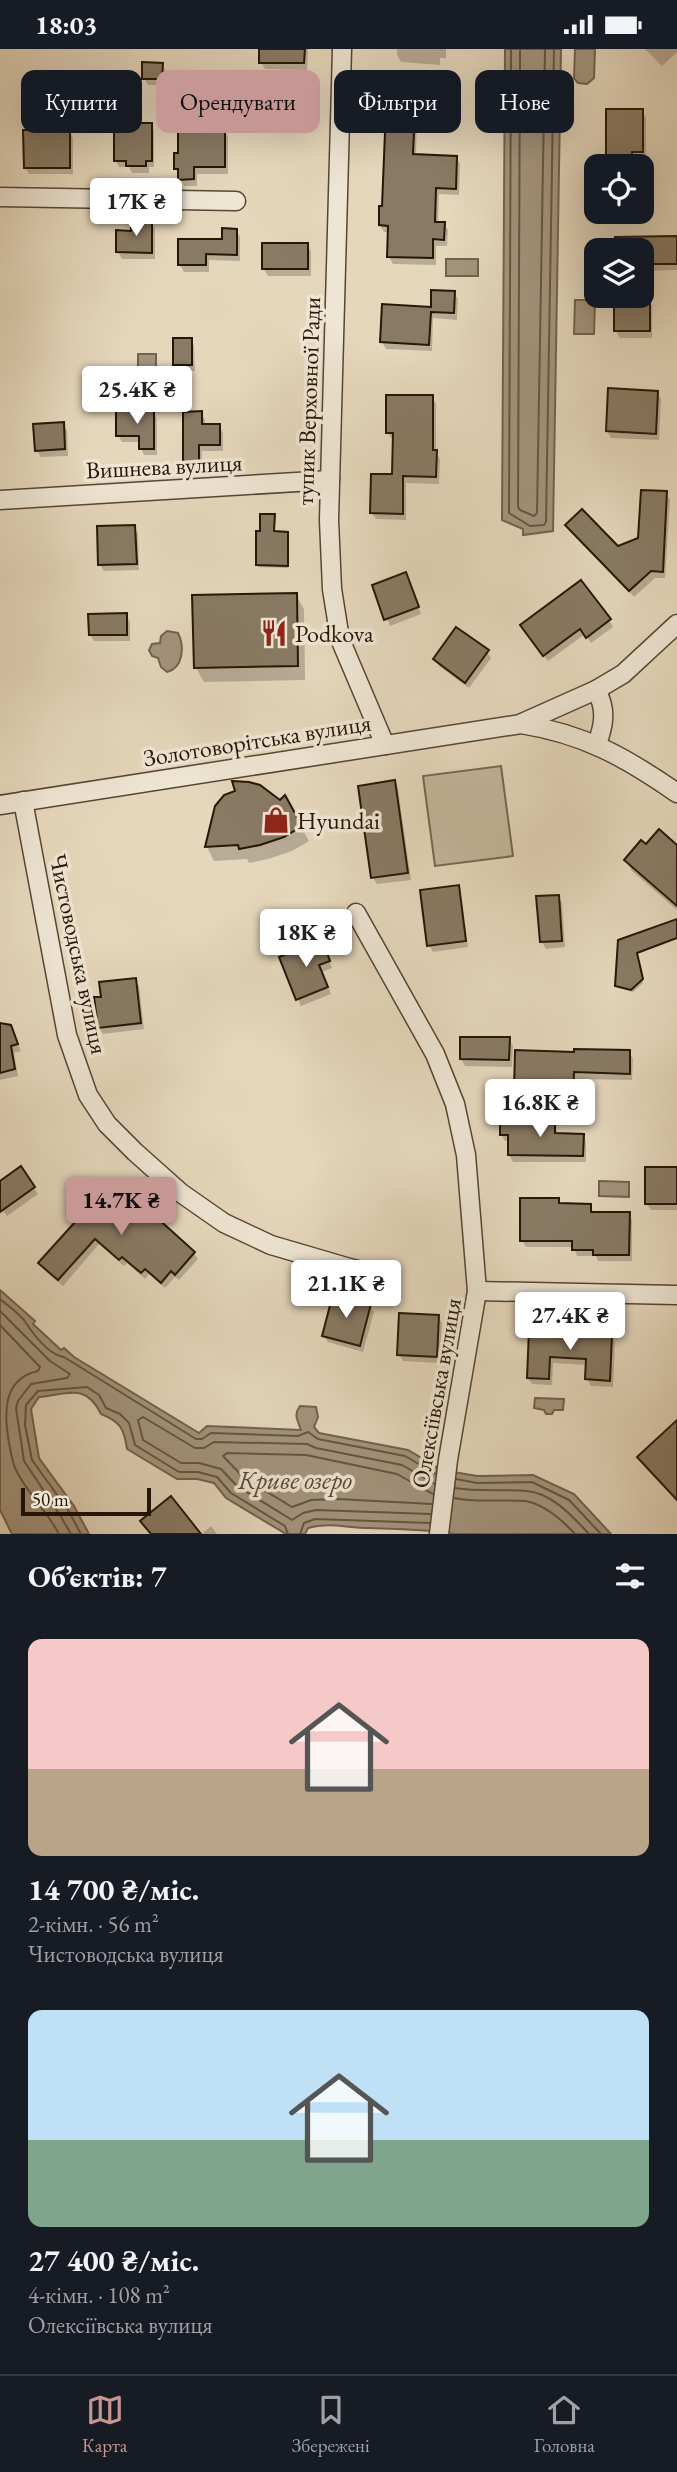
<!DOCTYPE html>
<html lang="uk">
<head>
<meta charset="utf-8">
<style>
  body { margin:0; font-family:"EB Garamond",serif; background:#20242c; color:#f1f3f6; height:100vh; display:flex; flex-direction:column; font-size:26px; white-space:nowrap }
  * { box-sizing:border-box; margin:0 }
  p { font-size:23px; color:#9ea1a6 }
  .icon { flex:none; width:38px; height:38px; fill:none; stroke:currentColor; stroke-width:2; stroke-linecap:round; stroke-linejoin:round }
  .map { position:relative; height:1485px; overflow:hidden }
  .sheet { display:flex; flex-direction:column; background:#171b24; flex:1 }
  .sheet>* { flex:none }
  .hud { position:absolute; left:21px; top:21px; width:635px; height:63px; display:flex; gap:14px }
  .tools { position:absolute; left:584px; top:105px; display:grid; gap:14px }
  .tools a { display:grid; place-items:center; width:70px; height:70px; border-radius:14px; background:#171b24; box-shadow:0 7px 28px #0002; font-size:35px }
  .scale { position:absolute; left:21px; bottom:18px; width:130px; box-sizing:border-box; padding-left:7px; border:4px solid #261605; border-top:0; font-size:19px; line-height:24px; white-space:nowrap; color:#261605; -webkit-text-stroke:5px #eee5d3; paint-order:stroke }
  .price { position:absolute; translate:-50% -60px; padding:0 16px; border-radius:7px; background:#fff; color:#222; font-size:23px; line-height:46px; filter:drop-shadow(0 2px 4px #0008) }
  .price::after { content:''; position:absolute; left:50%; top:42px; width:21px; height:16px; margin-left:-10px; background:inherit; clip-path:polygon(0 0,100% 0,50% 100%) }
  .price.current { background:#c59692; color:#111 }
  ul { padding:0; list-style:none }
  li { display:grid; align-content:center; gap:14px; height:371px; padding:0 28px }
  li span { display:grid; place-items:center; height:217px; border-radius:14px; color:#555 }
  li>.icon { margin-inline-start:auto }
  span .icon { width:126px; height:126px; fill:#fffc; stroke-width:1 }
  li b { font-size:30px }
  h2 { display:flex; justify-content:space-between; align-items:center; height:84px; padding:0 28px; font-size:30px }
  .chip { padding:0 24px; border-radius:14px; background:#171b24; box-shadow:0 7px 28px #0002; font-size:24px; line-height:63px }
  .chip.current { background:#c59692; color:#111 }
  .status { display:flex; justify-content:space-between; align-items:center; height:49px; padding:0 35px; background:#171b24; direction:ltr }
  .status svg { height:19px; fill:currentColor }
  .dock { display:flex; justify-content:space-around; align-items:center; height:98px; border-top:2px solid #363941; background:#171b24; font-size:19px; color:#9ea1a6 }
  .dock a { display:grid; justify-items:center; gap:4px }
  .dock .current { color:#c59692 }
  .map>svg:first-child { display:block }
</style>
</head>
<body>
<div class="status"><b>18:03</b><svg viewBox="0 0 49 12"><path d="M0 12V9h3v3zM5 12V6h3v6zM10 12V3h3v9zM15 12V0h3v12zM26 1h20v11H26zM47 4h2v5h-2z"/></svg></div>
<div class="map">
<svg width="677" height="1485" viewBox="0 0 677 1485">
  <rect width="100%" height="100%" fill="#e5d7bc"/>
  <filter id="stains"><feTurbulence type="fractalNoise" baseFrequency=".00286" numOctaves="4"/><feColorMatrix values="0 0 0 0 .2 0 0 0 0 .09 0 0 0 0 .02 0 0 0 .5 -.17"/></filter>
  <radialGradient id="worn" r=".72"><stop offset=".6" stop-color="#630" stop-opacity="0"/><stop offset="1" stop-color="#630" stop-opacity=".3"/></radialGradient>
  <path fill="#c5b69d" stroke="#766651" stroke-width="2" d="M501 717 513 807 435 817 423 727Z"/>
  <g fill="#a4957e" stroke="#72624e" stroke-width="2">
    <path d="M505 0H561L553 482 523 486V480L502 471Z"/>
    <path d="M575 0H595L594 29 587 35 578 34 574 29Z"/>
    <rect x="446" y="210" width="32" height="17"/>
    <path d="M575 251H595L594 285H574Z"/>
    <rect x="138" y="305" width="18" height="36"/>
    <path d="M167 582 178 584C185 598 183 619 167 623L161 618 158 609 152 607 149 601 152 595 160 594 161 587Z"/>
    <path d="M599 1132 629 1133V1148L599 1147Z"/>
    <path d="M0 1241 35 1272 33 1275 61 1301 64 1299 74 1308 199 1384 207 1377 301 1381C298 1371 293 1367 300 1357L316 1358 318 1368 314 1378 319 1384 408 1401 442 1421 477 1427 533 1426 574 1445 611 1485H455C426 1480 398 1480 368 1479 348 1479 328 1473 308 1479L305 1485H286L226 1449 214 1434 197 1430H177L127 1400C124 1380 121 1373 101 1365 86 1334 69 1345 39 1348L31 1360 39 1409 74 1457 89 1485H12L0 1461Z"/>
    <path d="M535 1349 564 1350 563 1361H554L552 1365H546L544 1361 534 1359Z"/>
  </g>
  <g fill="#0003">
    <path d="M261 0H308L307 21 265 20 261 13Z"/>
    <path d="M397 0H446V9H440V16L401 13 397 6Z"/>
    <path d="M645 0H677V3L662 17Z"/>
    <path d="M162 16 166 22 165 36H148L144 29Z"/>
    <path d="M194 48 198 55V81H224L228 88V125H197V137H184L176 120Z"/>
    <path d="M413 62 417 68 416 107 456 108 460 115 459 146 439 145 438 174 444 175 448 181 447 197H436V216L393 215 389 208V183H384L380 176Z"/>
    <path d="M608 62H642L646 69V109H635V117H608Z"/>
    <path d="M151 75 154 82V118H149V124H132L129 118H119L115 111Z"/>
    <path d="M69 82 73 89V125H29L25 119Z"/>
    <path d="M151 173 155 180V210H122L118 203 133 183Z"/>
    <path d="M236 181 240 188V212L209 211V223H184L180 216 224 192Z"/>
    <path d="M616 190 677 191V221L642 222V201H617Z"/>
    <path d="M307 196 311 203V227H268L264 220Z"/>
    <path d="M454 244 458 250 457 271 433 269 432 302 386 300 382 293Z"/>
    <path d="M616 250H649L652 257V289H620L616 282Z"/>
    <path d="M191 291 194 297 195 322H178L174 316Z"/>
    <path d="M657 343 661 350 659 391 611 389 607 382Z"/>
    <path d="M432 348 436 355V403L440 410 439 435 406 434V471L376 470 372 464 394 427 395 390H392L388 384Z"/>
    <path d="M153 363 157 370V406H144L141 399V393H122L118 386Z"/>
    <path d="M201 364 205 371V377H219L223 384V402H202V418H189L185 412Z"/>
    <path d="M63 375 67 382 68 407 41 408 37 402Z"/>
    <path d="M666 444 670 451 665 529H655L634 548 567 476 617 499 640 491Z"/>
    <path d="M274 467 275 484H287L289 487 288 519 259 518 257 516 262 484Z"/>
    <path d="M134 478 138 485 139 521 104 522 100 516Z"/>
    <path d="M409 532 421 565 390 577 374 537Z"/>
    <path d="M296 546 304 560 305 631 204 633 196 619Z"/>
    <path d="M126 566 130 573V592H94L90 585Z"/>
    <path d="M609 571 613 578 591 594 585 585 548 612 526 583Z"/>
    <path d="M487 603 491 609 469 639 439 617 435 610Z"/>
    <path d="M394 733 398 740 411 831 377 835 373 829Z"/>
    <path d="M285 749 309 792 292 802 268 810 249 814 247 810 214 812 207 798 217 758 280 753Z"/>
    <path d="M677 798V861L632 822 626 812Z"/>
    <path d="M458 838 461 845 468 898 433 903 429 896Z"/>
    <path d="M558 847 562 854 565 898 546 900 542 893Z"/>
    <path d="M658 880 630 913 639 912 643 934 633 943 618 939 617 936 619 893Z"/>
    <path d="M325 900 332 919 322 923 331 945 301 957 298 950Z"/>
    <path d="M135 931 139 937 144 980 103 985 99 978Z"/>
    <path d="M10 978 21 1002 14 1004 18 1027 0 1031V980Z"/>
    <path d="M509 990 513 997 512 1018 465 1017 461 1010Z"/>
    <path d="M629 1003 633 1010 632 1031 577 1030 576 1056 554 1055 550 1048 520 1047 516 1040Z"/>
    <path d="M554 1074 558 1086H583L586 1093V1113H513L509 1106 510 1092H505L501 1085Z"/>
    <path d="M21 1120 38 1145 7 1167 0 1157V1134Z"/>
    <path d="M677 1120V1161H651L647 1155Z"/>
    <path d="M114 1133 194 1204 198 1210 179 1231 175 1228 165 1239 149 1225 145 1230 127 1214 124 1217 99 1195 63 1237 44 1221 41 1214Z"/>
    <path d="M558 1151 561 1156 590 1157 594 1164 628 1165 632 1171V1212H598L596 1207H577L574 1198H526L522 1191Z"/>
    <path d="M370 1257 374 1263 363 1303 328 1293 324 1287Z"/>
    <path d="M438 1268 442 1274 440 1314 403 1312 399 1305Z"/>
    <path d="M531 1282 611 1287 615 1293 613 1338 591 1337 587 1330 588 1316 553 1314 552 1336 532 1335 528 1329Z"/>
    <path d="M211 1477 217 1485H202Z"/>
  </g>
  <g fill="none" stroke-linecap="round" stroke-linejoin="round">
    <g stroke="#655642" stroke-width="2">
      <path d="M511 0 509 464 530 477 544 476 546 473 554 0"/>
      <path d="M520 0 518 458 520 461 534 467 537 464 545 0"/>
      <path d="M0 1250C8 1257 21 1265 26 1274 34 1286 49 1306 64 1308L196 1390H202L211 1384 298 1387 308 1383 318 1390 405 1407 436 1425"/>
      <path d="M0 1262 50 1312 70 1325 67 1329 31 1335 18 1352 16 1359 24 1412 60 1466 71 1485"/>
      <path d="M0 1276 40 1318 38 1322C2 1330 4 1365 9 1394 11 1403 12 1413 16 1421 27 1444 47 1462 59 1485"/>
      <path d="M456 1430 477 1434 532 1433 569 1451 601 1485"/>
      <path d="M455 1439C479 1443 503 1440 527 1442 552 1444 573 1468 589 1485"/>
      <path d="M454 1449C478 1454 501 1450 525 1452 545 1455 562 1471 575 1485"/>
      <path d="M432 1455 338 1450 311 1451 292 1458 244 1429 223 1407 227 1404 306 1406 397 1425 433 1445"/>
      <path d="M431 1465 316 1461 303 1464 292 1471 237 1437 221 1420 199 1414H181L143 1391 138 1371 143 1368 195 1399H204L214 1393 307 1395 316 1399 402 1416 435 1435"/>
      <path d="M81 1485 68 1461 32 1411 25 1376 26 1356 38 1342 87 1338 99 1346 106 1359 120 1365 129 1374 135 1396 179 1423H198L217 1428 231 1444 285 1477 288 1485"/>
      <path d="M300 1485 304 1474 315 1470 430 1474"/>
    </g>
  </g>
  <g fill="#897a64" stroke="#261605" stroke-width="2">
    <path d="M259 0H305L304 14H259Z"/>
    <path d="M142 13 163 14 162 30H142Z"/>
    <path d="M178 47H195V79H225V118H194V130L178 131V120H174V104H178Z"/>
    <path d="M386 59 415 60 413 105 457 107 456 140 436 139 435 173H445L444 191 433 190V209L387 208 388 177 379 176V157H382Z"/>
    <path d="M606 60H643V103H632V117H606Z"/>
    <path d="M114 74H152V112H146V117H126V112H114Z"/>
    <path d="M70 80V119H24L23 81Z"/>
    <path d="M131 171 152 172V204L116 203V181L131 182Z"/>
    <path d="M222 179 237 180V206L206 205V216H178V190H222Z"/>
    <path d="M677 187V215H642V201H615V188Z"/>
    <rect x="262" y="194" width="46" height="26"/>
    <path d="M431 241 455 242 454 264 431 263 429 296 380 293 382 255 431 258Z"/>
    <rect x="614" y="248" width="36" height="34"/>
    <rect x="173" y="289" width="19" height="27"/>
    <path d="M608 339 658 342 656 385 606 382Z"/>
    <path d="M386 346H433V401H437L436 428 403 427V465L370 464 371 425H392L393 384H386Z"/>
    <path d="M116 361H154V400H139V387H116Z"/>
    <path d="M202 362V375H220V396H199V412H183V363Z"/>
    <path d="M64 373 65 400 35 402 33 375Z"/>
    <path d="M641 441 667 442 663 523 651 522 629 542 565 476 582 460 618 497 638 489Z"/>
    <path d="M260 465H275L274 482 288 483V517L256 516V482H260Z"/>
    <path d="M135 476 137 515 98 516 97 477Z"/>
    <path d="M406 523 419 558 384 571 372 536Z"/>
    <path d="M581 531 611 570 586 589 580 580 543 607 520 576Z"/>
    <path d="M297 544 298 617 194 619 192 546Z"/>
    <path d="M127 564V586H89L88 565Z"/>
    <path d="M456 578 489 601 465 634 433 610Z"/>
    <path d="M395 731 408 824 371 829 358 737Z"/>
    <path d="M232 732 249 733 260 736 280 751 285 746 302 777 284 788 260 796 239 800 238 796 205 798 215 757 224 746 235 742Z"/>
    <path d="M659 780 677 796V857L624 811 641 791 646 795Z"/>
    <path d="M459 836 466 892 427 897 420 841Z"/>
    <path d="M559 846 562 892 540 893 536 847Z"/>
    <path d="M677 870V889L637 904 643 930 631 941 615 937 618 891Z"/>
    <path d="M322 891 330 912 319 916 328 938 296 951 279 908Z"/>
    <path d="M136 929 141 974 98 979 94 948H101L99 933Z"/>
    <path d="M0 974 11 976 18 995 11 997 15 1020 0 1024Z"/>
    <path d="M460 988H510L509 1011 460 1010Z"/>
    <path d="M574 1000 630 1001V1025L574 1023 573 1050 548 1049 549 1042 514 1041 515 1001 574 1003Z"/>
    <path d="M500 1072H555V1084L584 1085 583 1107 508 1106V1086H500Z"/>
    <path d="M21 1117 35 1138 0 1163V1132Z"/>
    <rect x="645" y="1118" width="32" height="37"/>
    <path d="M114 1130 195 1203 175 1226 171 1222 161 1234 145 1220 141 1224 122 1208 119 1211 95 1190 58 1231 38 1214Z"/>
    <path d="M520 1149H559V1154L591 1155V1163H630L629 1206H593V1201H572V1192H520Z"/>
    <path d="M333 1245 371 1255 360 1297 322 1287Z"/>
    <path d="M399 1264 439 1266 437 1308 397 1306Z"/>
    <path d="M529 1281 612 1285 610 1332 585 1330 586 1310 550 1308 549 1330 527 1329Z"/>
    <path d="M677 1371V1451L637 1408Z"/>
    <path d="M171 1447 201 1485H151L140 1472Z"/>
  </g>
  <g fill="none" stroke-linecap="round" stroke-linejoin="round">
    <defs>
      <g id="minor">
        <path d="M342 0 329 471 332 540 340 590 385 696"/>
        <path d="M0 148 236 152"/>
        <path d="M0 451 330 431"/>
        <path d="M596 641C607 660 604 676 597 695"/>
        <path d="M522 674 596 641 623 625 677 575"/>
        <path d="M23 752 67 986 88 1046 107 1075 135 1103 181 1144 224 1174 271 1196 353 1220 384 1227"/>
        <path d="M0 756 521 675C584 685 625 708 677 744"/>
        <path d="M356 864 435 1005 455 1055 466 1106 477 1242 448 1411 439 1485"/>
        <path d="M477 1242 677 1246"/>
      </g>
    </defs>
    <use href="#minor" stroke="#564633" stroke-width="21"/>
    <use href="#minor" stroke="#eee5d3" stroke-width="18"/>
  </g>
  <defs>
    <symbol id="restaurant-bare" viewBox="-9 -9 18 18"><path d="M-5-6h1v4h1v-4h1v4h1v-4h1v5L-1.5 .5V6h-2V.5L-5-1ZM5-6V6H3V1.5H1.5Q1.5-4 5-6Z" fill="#8f2418" stroke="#eee5d3" stroke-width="2.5" paint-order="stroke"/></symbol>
    <symbol id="shop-bare" viewBox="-9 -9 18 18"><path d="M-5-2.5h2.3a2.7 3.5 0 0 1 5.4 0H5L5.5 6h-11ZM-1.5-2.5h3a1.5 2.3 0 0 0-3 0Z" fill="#8f2418" stroke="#eee5d3" stroke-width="2.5" paint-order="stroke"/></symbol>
  </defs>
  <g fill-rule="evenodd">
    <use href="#restaurant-bare" x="255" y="565" width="38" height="38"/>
    <use href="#shop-bare" x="257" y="752" width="38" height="38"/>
  </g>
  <g text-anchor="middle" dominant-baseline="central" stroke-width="7" stroke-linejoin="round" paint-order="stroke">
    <g font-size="24" fill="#261605" stroke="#eee5d3">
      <text transform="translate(308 352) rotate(-88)">тупик Верховної Ради</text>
      <text transform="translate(164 417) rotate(-3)">Вишнева вулиця</text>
      <text transform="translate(257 691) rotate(-9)">Золотоворітська вулиця</text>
      <text transform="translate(79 905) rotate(78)">Чистоводська вулиця</text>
      <text transform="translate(436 1344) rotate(-80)">Олексіївська вулиця</text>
    </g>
    <g font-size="24" fill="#261605" stroke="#eee5d3" text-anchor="start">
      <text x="295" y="584">Podkova</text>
      <text x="297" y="771">Hyundai</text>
    </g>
    <g font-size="26" font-style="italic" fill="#584935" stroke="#eee5d3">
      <text x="295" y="1431">Криве озеро</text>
    </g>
  </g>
  <rect width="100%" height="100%" filter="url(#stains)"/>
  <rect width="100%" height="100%" fill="url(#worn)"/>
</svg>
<div class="tools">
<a><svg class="icon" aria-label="locate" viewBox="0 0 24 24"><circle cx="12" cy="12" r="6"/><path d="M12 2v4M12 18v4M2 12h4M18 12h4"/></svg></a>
<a><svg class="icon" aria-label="layers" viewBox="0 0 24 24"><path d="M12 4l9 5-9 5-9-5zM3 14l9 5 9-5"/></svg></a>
</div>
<div class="scale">50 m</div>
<b class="price" style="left:136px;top:189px">17K ₴</b>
<b class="price" style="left:137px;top:377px">25.4K ₴</b>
<b class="price" style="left:306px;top:920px">18K ₴</b>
<b class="price" style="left:540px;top:1090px">16.8K ₴</b>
<b class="price current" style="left:121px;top:1188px">14.7K ₴</b>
<b class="price" style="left:346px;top:1271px">21.1K ₴</b>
<b class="price" style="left:570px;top:1303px">27.4K ₴</b>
<div class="hud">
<a class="chip">Купити</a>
<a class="chip current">Орендувати</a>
<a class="chip">Фільтри</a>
<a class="chip">Нове</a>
</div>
</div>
<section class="sheet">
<h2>Об’єктів: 7<svg class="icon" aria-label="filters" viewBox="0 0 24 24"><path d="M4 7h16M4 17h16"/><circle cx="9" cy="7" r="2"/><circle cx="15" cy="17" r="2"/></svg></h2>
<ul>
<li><span style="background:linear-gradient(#f6c9c9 60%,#b9a48a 0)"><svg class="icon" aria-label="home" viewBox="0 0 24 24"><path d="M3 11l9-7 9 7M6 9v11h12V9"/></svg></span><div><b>14 700 ₴/міс.</b><p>2-кімн. · 56 m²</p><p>Чистоводська вулиця</p></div></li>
<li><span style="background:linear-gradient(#bfe0f5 60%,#7fa58c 0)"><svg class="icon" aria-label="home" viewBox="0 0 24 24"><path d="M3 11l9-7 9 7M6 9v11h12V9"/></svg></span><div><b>27 400 ₴/міс.</b><p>4-кімн. · 108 m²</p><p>Олексіївська вулиця</p></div></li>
</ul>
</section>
<nav class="dock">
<a class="current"><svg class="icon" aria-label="map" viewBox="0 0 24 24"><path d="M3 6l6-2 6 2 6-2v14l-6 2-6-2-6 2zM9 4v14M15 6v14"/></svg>Карта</a>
<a><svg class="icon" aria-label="saved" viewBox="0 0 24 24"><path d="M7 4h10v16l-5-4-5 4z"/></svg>Збережені</a>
<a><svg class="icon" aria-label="home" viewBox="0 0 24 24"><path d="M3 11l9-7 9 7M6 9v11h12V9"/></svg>Головна</a>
</nav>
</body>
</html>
